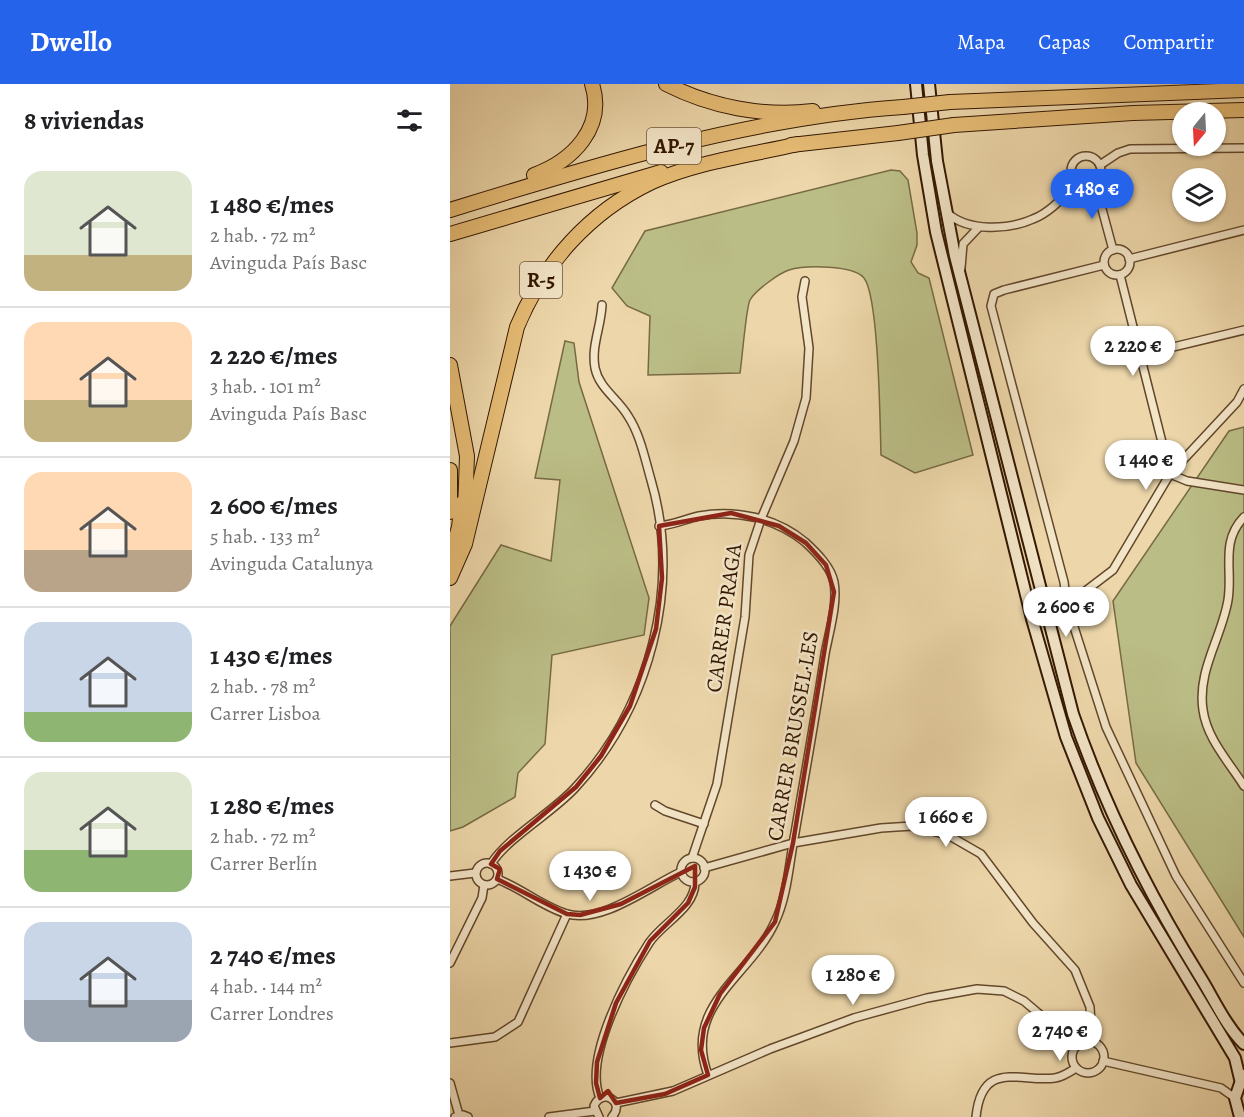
<!DOCTYPE html>
<html lang="es">
<head>
<meta charset="utf-8">
<style>
  body { margin:0; font-family:Alegreya,serif; background:#f6f6f6; color:#202124; height:100vh; display:flex; flex-direction:column; font-size:22px; white-space:nowrap }
  * { box-sizing:border-box; margin:0 }
  p { font-size:20px; color:#757577 }
  .icon { flex:none; width:33px; height:33px; fill:none; stroke:currentColor; stroke-width:2; stroke-linecap:round; stroke-linejoin:round }
  .map { position:relative; flex:1; overflow:hidden }
  .details { display:flex; flex-direction:column; background:#fff; width:450px }
  .details>* { flex:none }
  .needle { width:39px; rotate:198deg }
  .fabs { position:absolute; left:722px; top:18px; display:grid; gap:12px }
  .fabs a { display:grid; place-items:center; width:54px; height:54px; border-radius:50%; background:#fff; box-shadow:0 2px 4px #0004; font-size:30px }
  .price { position:absolute; translate:-50% -51px; padding:0 14px; border-radius:21px; background:#fff; color:#222; font-size:20px; line-height:39px; filter:drop-shadow(0 2px 3px #0008) }
  .price::after { content:''; position:absolute; left:50%; top:36px; width:18px; height:14px; margin-left:-9px; background:inherit; clip-path:polygon(0 0,100% 0,50% 100%) }
  .price.current { background:#2563eb; color:#fff }
  ul { padding:0; list-style:none }
  li { display:flex; align-items:center; gap:18px; height:150px; padding:0 24px }
  li+li { border-top:2px solid #e0e0e0 }
  li span { display:grid; place-items:center; flex:none; width:168px; height:120px; border-radius:18px; color:#555 }
  li>.icon { margin-inline-start:auto }
  span .icon { width:72px; height:72px; fill:#fffc; stroke-width:1 }
  li b { font-size:26px }
  h2 { display:flex; justify-content:space-between; align-items:center; height:72px; padding:0 24px; font-size:26px }
  header { display:flex; align-items:center; gap:36px; box-sizing:border-box; height:84px; padding:0 30px; background:#2563eb; color:#fff }
  header strong { font-size:28px }
  nav { display:flex; gap:33px; margin-inline-start:auto; font-size:21px }
  main { display:flex; flex:1; min-height:0 }
  .map>svg:first-child { display:block }
</style>
</head>
<body>
<header>
<strong>Dwello</strong>
<nav><a>Mapa</a><a>Capas</a><a>Compartir</a></nav>
</header>
<main>
<section class="details">
<h2>8 viviendas<svg class="icon" aria-label="filters" viewBox="0 0 24 24"><path d="M4 7h16M4 17h16"/><circle cx="9" cy="7" r="2"/><circle cx="15" cy="17" r="2"/></svg></h2>
<ul>
<li><span style="background:linear-gradient(#dfe7d0 70%,#c2b280 0)"><svg class="icon" aria-label="home" viewBox="0 0 24 24"><path d="M3 11l9-7 9 7M6 9v11h12V9"/></svg></span><div><b>1 480 €/mes</b><p>2 hab. · 72 m²</p><p>Avinguda País Basc</p></div></li>
<li><span style="background:linear-gradient(#ffd9b3 65%,#c2b280 0)"><svg class="icon" aria-label="home" viewBox="0 0 24 24"><path d="M3 11l9-7 9 7M6 9v11h12V9"/></svg></span><div><b>2 220 €/mes</b><p>3 hab. · 101 m²</p><p>Avinguda País Basc</p></div></li>
<li><span style="background:linear-gradient(#ffd9b3 65%,#b9a48a 0)"><svg class="icon" aria-label="home" viewBox="0 0 24 24"><path d="M3 11l9-7 9 7M6 9v11h12V9"/></svg></span><div><b>2 600 €/mes</b><p>5 hab. · 133 m²</p><p>Avinguda Catalunya</p></div></li>
<li><span style="background:linear-gradient(#c9d6e8 75%,#8fb573 0)"><svg class="icon" aria-label="home" viewBox="0 0 24 24"><path d="M3 11l9-7 9 7M6 9v11h12V9"/></svg></span><div><b>1 430 €/mes</b><p>2 hab. · 78 m²</p><p>Carrer Lisboa</p></div></li>
<li><span style="background:linear-gradient(#dfe7d0 65%,#8fb573 0)"><svg class="icon" aria-label="home" viewBox="0 0 24 24"><path d="M3 11l9-7 9 7M6 9v11h12V9"/></svg></span><div><b>1 280 €/mes</b><p>2 hab. · 72 m²</p><p>Carrer Berlín</p></div></li>
<li><span style="background:linear-gradient(#c9d6e8 65%,#9aa5b1 0)"><svg class="icon" aria-label="home" viewBox="0 0 24 24"><path d="M3 11l9-7 9 7M6 9v11h12V9"/></svg></span><div><b>2 740 €/mes</b><p>4 hab. · 144 m²</p><p>Carrer Londres</p></div></li>
</ul>
</section>
<div class="map">
<svg width="794" height="1033" viewBox="0 0 794 1033">
  <rect width="100%" height="100%" fill="#edd7aa"/>
  <filter id="stains"><feTurbulence type="fractalNoise" baseFrequency=".00333" numOctaves="4"/><feColorMatrix values="0 0 0 0 .2 0 0 0 0 .09 0 0 0 0 .02 0 0 0 .5 -.17"/></filter>
  <radialGradient id="worn" r=".72"><stop offset=".6" stop-color="#630" stop-opacity="0"/><stop offset="1" stop-color="#630" stop-opacity=".3"/></radialGradient>
  <g fill="#bbbd86" stroke="#776a43" stroke-width="1.5">
    <path d="M441 86 450 87 458 96 467 149V161L461 178 468 189 479 194 523 371 465 389 431 371C430 341 429 213 414 194 404 181 355 181 339 186 329 189 305 207 300 216 296 224 292 276 290 289L198 291 200 232 177 222 162 204 195 147Z"/>
    <path d="M115 257 124 259 129 298 199 514 194 551 102 571 95 660 68 689 65 713 13 743 0 747V542L51 461 101 477 110 396 85 394Z"/>
    <path d="M794 343V853L686 679 663 517 779 347Z"/>
  </g>
  <g fill="none" stroke-linecap="round" stroke-linejoin="round">
    <defs>
      <g id="street">
        <circle cx="636" cy="87" r="15"/>
        <path d="M650 81 668 69 680 65 794 64"/>
        <path d="M645 99 663 166"/>
        <path d="M497 129C519 148 558 146 583 135 601 128 614 112 627 99"/>
        <circle cx="667" cy="178" r="13"/>
        <path d="M679 175 794 146"/>
        <path d="M654 181 554 206 544 210 541 222 614 498 617 521 656 643 726 792 794 899"/>
        <path d="M511 184 513 160 529 143"/>
        <path d="M670 191 720 390 737 397 794 406"/>
        <path d="M690 271 794 246"/>
        <path d="M794 433C770 458 783 485 778 516 772 553 747 586 753 626 757 655 779 678 794 702"/>
        <path d="M209 442C224 441 235 435 249 432 286 425 326 434 355 458 367 469 381 483 384 498 388 520 379 548 375 570 366 630 355 690 345 749 339 778 338 811 325 838 300 893 232 921 258 991"/>
        <path d="M617 521 663 486 720 390 787 318 794 305"/>
        <path d="M205 721 215 727 254 740"/>
        <path d="M242 774 267 700 295 533 299 471 311 435 344 357 356 314 359 264 352 213 355 197"/>
        <circle cx="243" cy="786" r="12"/>
        <circle cx="37" cy="790" r="11"/>
        <path d="M41 780C58 753 101 730 125 704 200 623 232 502 201 396 195 375 190 350 178 332 168 315 149 304 145 284 141 262 151 243 152 221"/>
        <path d="M254 784 343 759 431 744 462 742 498 751 531 770 583 839 625 886 640 923 642 958"/>
        <path d="M0 792 25 789"/>
        <path d="M47 795C71 804 93 823 117 830 152 840 200 802 231 788"/>
        <path d="M0 879 32 814 34 801"/>
        <circle cx="638" cy="973" r="16"/>
        <path d="M0 959 45 953 68 938 117 830"/>
        <path d="M653 977 771 1004 785 1014"/>
        <path d="M0 999 9 1031"/>
        <path d="M150 1014C133 974 177 893 199 859 212 839 246 824 245 797"/>
        <path d="M166 1019 223 1007 320 965 404 934 477 914 527 905 554 907 574 917 627 962"/>
        <path d="M5 1033 13 1031 18 1033"/>
        <path d="M99 1033 145 1027"/>
        <path d="M149 1033 144 1022C152 1003 176 1018 162 1033"/>
        <path d="M526 1033C532 974 571 999 605 994 612 993 620 988 626 984"/>
      </g>
      <g id="secondary">
        <path d="M466 0 473 71 486 148 582 535 616 653 648 734 681 801 785 974 790 995"/>
        <path d="M479 0 487 77 505 172 623 630C655 723 697 807 749 891 763 913 775 941 794 960"/>
        <path d="M790 1033 785 1014 793 991"/>
      </g>
      <g id="highway">
        <path d="M216 0C261 23 313 33 363 27"/>
        <path d="M500 18 794 6"/>
        <path d="M504 41 683 29 794 26"/>
        <path d="M341 61 448 49"/>
        <path d="M84 91C122 77 156 44 142 0"/>
        <path d="M0 126C145 81 302 33 453 23"/>
        <path d="M0 150 211 88"/>
        <path d="M0 281 17 372 15 427"/>
        <path d="M0 386V428"/>
        <path d="M0 474 9 443 12 419"/>
        <path d="M0 494 15 460 67 243C93 180 139 128 202 98 246 78 301 71 348 60"/>
      </g>
    </defs>
    <use href="#street" stroke="#62472a" stroke-width="10"/>
    <use href="#secondary" stroke="#331700" stroke-width="14"/>
    <use href="#highway" stroke="#331700" stroke-width="16"/>
    <use href="#street" stroke="#f3e5c8" stroke-width="7"/>
    <use href="#secondary" stroke="#f3e5c8" stroke-width="10"/>
    <use href="#highway" stroke="#e6bc75" stroke-width="14"/>
    <defs>
      <g id="highway-bridge">
        <path d="M453 23 500 18"/>
        <path d="M448 49 504 41"/>
      </g>
    </defs>
    <use href="#highway-bridge" stroke="#331700" stroke-width="16" stroke-linecap="butt"/>
    <use href="#highway-bridge" stroke="#e6bc75" stroke-width="14"/>
  </g>
  <path fill="none" stroke="#8f2418" stroke-width="4.5" stroke-linejoin="round" d="M281 429 329 442 356 459 376 481 384 508 343 759 325 838 270 910 254 944 251 966 258 991 215 1010 166 1019 158 1007 150 1014 146 999 147 978 166 919 200 857 238 819 245 803V782L171 820 130 831 117 830 47 795 50 785 41 780 50 767 126 703 151 672 180 622 206 545 212 494 209 442Z"/>
  <g text-anchor="middle" dominant-baseline="central" stroke-width="5" stroke-linejoin="round" paint-order="stroke">
    <g fill="#f3e5c8" stroke="#6d553c" stroke-width="1.5">
      <rect x="197" y="44" width="54" height="36" rx="4.5"/>
      <rect x="70" y="178" width="42" height="36" rx="4.5"/>
    </g>
    <g font-size="21" font-weight="bold" fill="#331700">
      <text x="224" y="62">AP-7</text>
      <text x="91" y="196">R-5</text>
    </g>
    <g font-size="22" fill="#331700" stroke="#f3e5c8">
      <text transform="translate(274 534) rotate(-82)">CARRER PRAGA</text>
      <text transform="translate(343 652) rotate(-80)">CARRER BRUSSEL·LES</text>
    </g>
  </g>
  <rect width="100%" height="100%" filter="url(#stains)"/>
  <rect width="100%" height="100%" fill="url(#worn)"/>
</svg>
<div class="fabs">
<a><svg class="needle" viewBox="-14 -14 28 28"><path d="M0-13l5 13h-10z" fill="#e53935"/><path d="M0 13l5-13h-10z" fill="#757577"/></svg></a>
<a><svg class="icon" aria-label="layers" viewBox="0 0 24 24"><path d="M12 4l9 5-9 5-9-5zM3 14l9 5 9-5"/></svg></a>
</div>
<b class="price current" style="left:642px;top:136px">1 480 €</b>
<b class="price" style="left:683px;top:293px">2 220 €</b>
<b class="price" style="left:696px;top:407px">1 440 €</b>
<b class="price" style="left:616px;top:554px">2 600 €</b>
<b class="price" style="left:496px;top:764px">1 660 €</b>
<b class="price" style="left:140px;top:818px">1 430 €</b>
<b class="price" style="left:403px;top:922px">1 280 €</b>
<b class="price" style="left:610px;top:978px">2 740 €</b>
</div>
</main>
</body>
</html>
